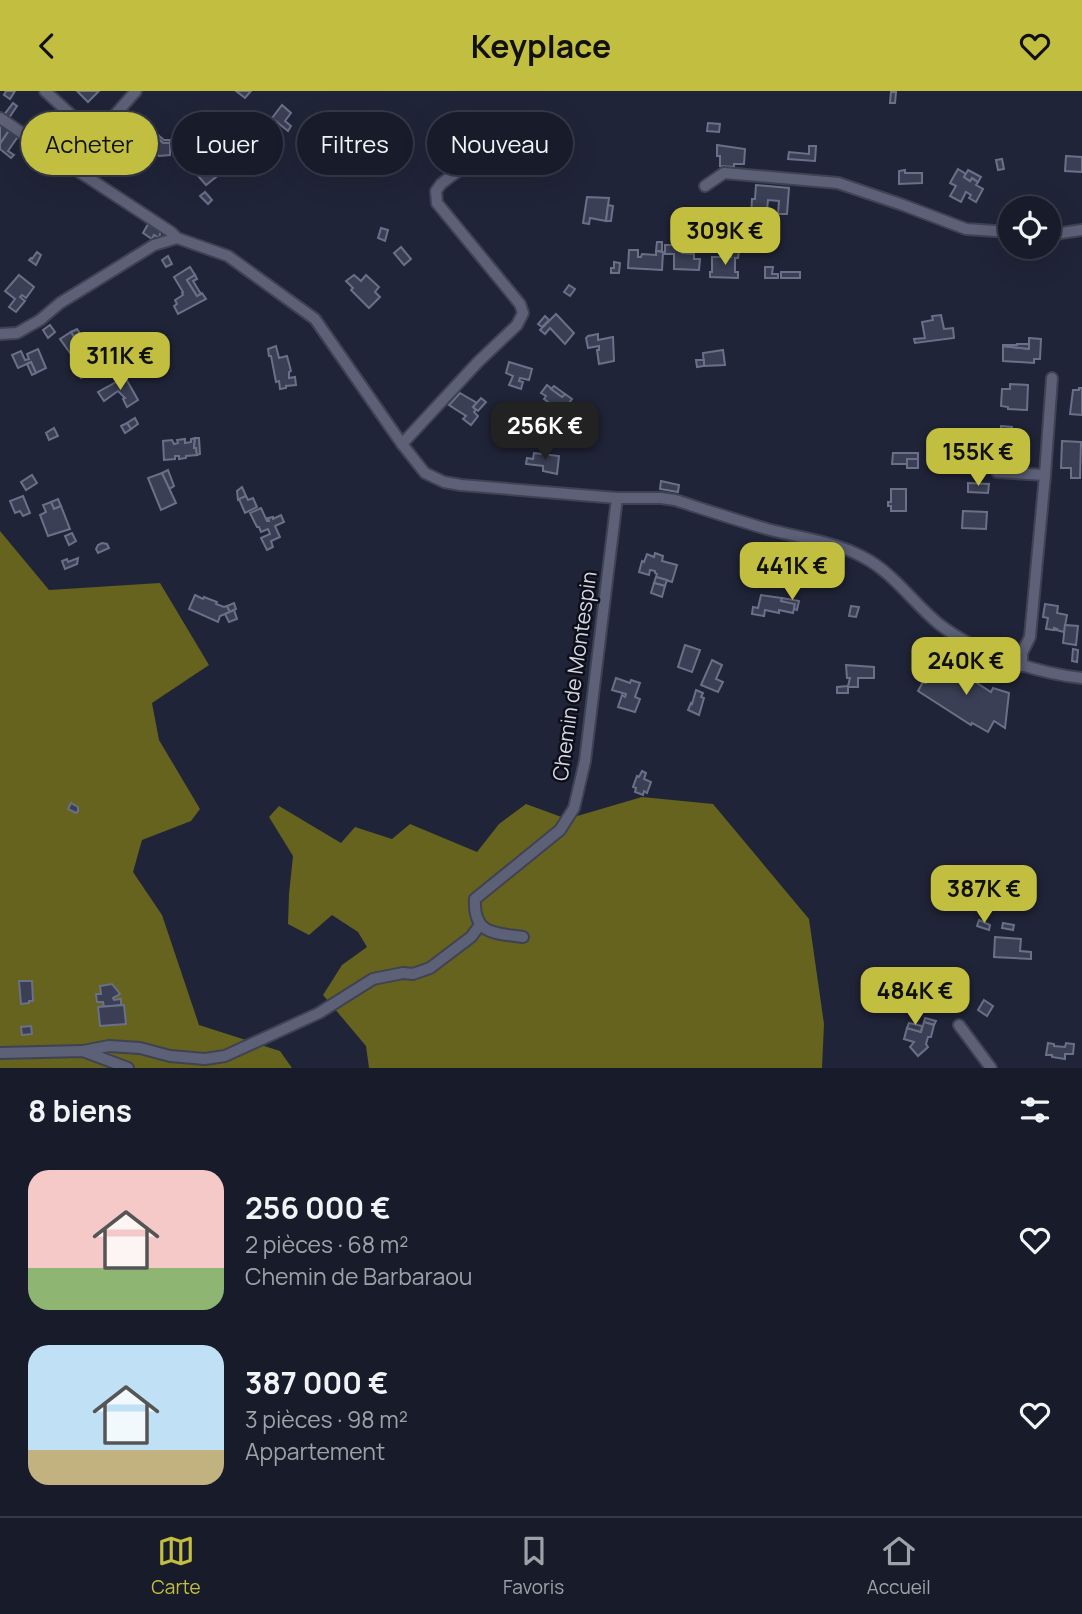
<!DOCTYPE html>
<html lang="fr">
<head>
<meta charset="utf-8">
<style>
  body { margin:0; font-family:Manrope,sans-serif; background:#252836; color:#f1f3f6; height:100vh; display:flex; flex-direction:column; font-size:26px; white-space:nowrap }
  * { box-sizing:border-box; margin:0 }
  p { font-size:23px; color:#9fa1a8 }
  .icon { flex:none; width:38px; height:38px; fill:none; stroke:currentColor; stroke-width:2; stroke-linecap:round; stroke-linejoin:round }
  .map { position:relative; height:977px; overflow:hidden }
  .details { display:flex; flex-direction:column; background:#181b2a; flex:1 }
  .details>* { flex:none }
  .banner { position:absolute; left:21px; top:21px; width:700px; height:63px; display:flex; gap:14px }
  .fabs { position:absolute; left:998px; top:105px; display:grid; gap:14px }
  .fabs a { display:grid; place-items:center; width:63px; height:63px; border-radius:50%; background:#181b2a; box-shadow:0 7px 28px #0002,0 0 0 2px #363947; font-size:35px }
  .price { position:absolute; translate:-50% -60px; padding:0 16px; border-radius:14px; background:#c1be40; color:#111; font-size:23px; line-height:46px; filter:drop-shadow(0 2px 4px #0008) }
  .price::after { content:''; position:absolute; left:50%; top:42px; width:21px; height:16px; margin-left:-10px; background:inherit; clip-path:polygon(0 0,100% 0,50% 100%) }
  .price.current { background:#222; color:#fff }
  ul { padding:0; list-style:none }
  li { display:flex; align-items:center; gap:21px; height:175px; padding:0 28px }
  li span { display:grid; place-items:center; flex:none; width:196px; height:140px; border-radius:21px; color:#555 }
  li>.icon { margin-inline-start:auto }
  span .icon { width:84px; height:84px; fill:#fffc; stroke-width:1 }
  li b { font-size:30px }
  h2 { display:flex; justify-content:space-between; align-items:center; height:84px; padding:0 28px; font-size:30px }
  .tag { padding:0 24px; border-radius:32px; background:#181b2a; box-shadow:0 7px 28px #0002,0 0 0 2px #363947; font-size:24px; line-height:63px }
  .tag.current { background:#c1be40; color:#111 }
  header { display:flex; justify-content:space-between; align-items:center; height:91px; padding:0 28px; background:#c1be40; color:#111; font-size:32px; font-weight:700 }
  .menu { display:flex; justify-content:space-around; align-items:center; height:98px; border-top:2px solid #363947; background:#181b2a; font-size:19px; color:#9fa1a8 }
  .menu a { display:grid; justify-items:center; gap:4px }
  .menu .current { color:#c1be40 }
  .map>svg:first-child { display:block }
</style>
</head>
<body>
<header><svg class="icon" aria-label="back" viewBox="0 0 24 24"><path d="M15 5l-7 7 7 7"/></svg>Keyplace<svg class="icon" aria-label="heart" viewBox="0 0 24 24"><path d="M12 20l-8-8c-3-5 5-10 8-4 3-6 11-1 8 4z"/></svg></header>
<div class="map">
<svg width="1082" height="977" viewBox="0 0 1082 977">
  <rect width="100%" height="100%" fill="#202438"/>
  <g fill="#65631d">
    <path d="M0 440 49 499 160 492 209 574 152 612 159 649 200 718 191 730 142 749 133 781 162 824 199 934 280 960 292 977H0Z"/>
    <path d="M642 706 713 713 809 828 824 933 822 977H369L366 955 323 904 342 874 367 856 358 841 332 824 309 844 288 833 289 803 293 765 269 726 279 715 341 752 355 736 392 748 410 733 477 761 499 733 526 713 567 728Z"/>
  </g>
  <g fill="#3a3f55" stroke="#6a7088" stroke-width="2">
    <path d="M6 0H15L10 8 4 4Z"/>
    <path d="M77 0H99L88 11Z"/>
    <path d="M236 0H251L245 7Z"/>
    <path d="M891 1H896L895 12H890Z"/>
    <path d="M13 12 17 15 9 27 4 24Z"/>
    <path d="M282 14 291 22 285 30 291 35 288 40 272 27Z"/>
    <path d="M0 31 10 38 1 51 0 50Z"/>
    <path d="M150 31 152 39 164 49H170V52H163L149 40 148 34 138 36 137 33Z"/>
    <path d="M708 32 720 33 719 41 707 40Z"/>
    <path d="M148 34 149 40 163 52H170V64L159 65 152 60 148 65 135 54 140 49 136 46 139 42 138 36Z"/>
    <path d="M190 35 196 40 187 50 181 45Z"/>
    <path d="M10 38 19 44 8 60 14 64 11 67 0 58V53Z"/>
    <path d="M253 54 257 58 255 60 258 64 260 62 267 69 260 76 256 72 254 74 251 70 253 68 247 61Z"/>
    <path d="M717 54 745 58 744 73H734V76L720 75V65H717Z"/>
    <path d="M809 55H816L815 70 788 68 789 61 809 63Z"/>
    <path d="M202 59 206 63 201 67 208 74 209 73 214 78 216 76 221 82 206 94 187 72Z"/>
    <path d="M1066 65 1082 66V81L1065 80Z"/>
    <path d="M1002 68 1004 78 998 79 996 69Z"/>
    <path d="M958 78 966 83 964 86 970 90 972 87 978 91 976 94 983 98 976 111 969 107 971 104 966 101 961 111 950 105 956 95 950 92Z"/>
    <path d="M905 79V82H922V92L899 93V80Z"/>
    <path d="M968 79 981 86 978 91 972 87 970 90 964 86Z"/>
    <path d="M756 94 789 97 787 123H778L779 110 768 109 767 119H763L762 126 751 125 752 108H755Z"/>
    <path d="M205 101 212 109 208 113 200 105Z"/>
    <path d="M587 106 609 107 606 130 590 127 589 133 583 132Z"/>
    <path d="M608 114 613 115 611 130H606Z"/>
    <path d="M757 128H765V132H768V134H757Z"/>
    <path d="M148 133 161 140 159 147 154 144 152 148 143 142Z"/>
    <path d="M381 137 388 139 385 150 378 147Z"/>
    <rect x="750" y="140" width="17" height="7"/>
    <path d="M657 151H662V160H656Z"/>
    <path d="M665 154H683L682 162 694 163V168H700L699 179 674 178V163H665Z"/>
    <path d="M401 156 411 168 404 174 394 162Z"/>
    <path d="M629 159H638V166H641L642 163 656 164V160L663 161 662 179 628 177Z"/>
    <path d="M731 160 739 161 738 167H735V181H738V187L710 186V181H712V166H731Z"/>
    <path d="M37 161 41 164 36 174 29 169 31 167 32 168Z"/>
    <path d="M168 165 172 173 166 176 162 169Z"/>
    <path d="M614 171 620 172 619 182H611V177H614Z"/>
    <path d="M190 176 195 184 187 189 197 205 202 202 206 208 178 223 174 215 177 213 175 209 183 204 182 202 183 201 174 186Z"/>
    <path d="M765 176H773L772 183H778V187H765Z"/>
    <rect x="781" y="181" width="19" height="6"/>
    <path d="M19 184 34 196 26 207 22 204 20 206 25 210 16 221 9 216 15 208 5 200Z"/>
    <path d="M195 184 197 188 193 190 201 203 197 205 187 189Z"/>
    <path d="M354 184 361 190 366 184 379 196 375 201 380 206 369 217 351 199 353 197 346 190Z"/>
    <path d="M569 194 575 198 570 205 564 201Z"/>
    <path d="M556 223 574 242 565 253 550 237 545 243 540 239Z"/>
    <path d="M941 224 944 238 953 237 954 247 915 252 914 248 925 247 922 231 933 229 932 225Z"/>
    <path d="M545 225 549 229 542 236 538 233Z"/>
    <path d="M50 234 55 241 48 247 43 239Z"/>
    <path d="M77 238 81 244 75 248 71 241Z"/>
    <path d="M71 241 75 248 81 244 87 255 78 260 82 267 87 264 83 259 89 255 93 262 90 264 93 269 86 273 89 279 86 281 88 283 81 287 74 276 78 273 60 248Z"/>
    <path d="M598 243V249L613 246 614 270 599 273 597 259H599V255L588 257 586 247 588 245Z"/>
    <path d="M1029 247 1041 248 1040 268H1034V272L1003 270V255L1029 258Z"/>
    <path d="M1017 253H1029V258L1003 255V254H1017Z"/>
    <path d="M276 255 279 267 287 265 291 280 289 281V287L295 286 296 294 286 295V297L280 298 279 290 276 291 271 265H269L268 258Z"/>
    <path d="M38 258 46 277 36 282 31 271 18 277 12 264 21 260 25 269 29 268 27 263Z"/>
    <path d="M723 259 725 274 704 275 703 262Z"/>
    <path d="M696 269H704V275L697 276Z"/>
    <path d="M31 271 36 282 32 284 27 273Z"/>
    <path d="M509 271 532 278 529 289 520 287 519 290 523 291 521 298 509 294 513 285 506 282Z"/>
    <path d="M125 286 138 309 127 316 123 308 125 307 118 300 104 310 98 301Z"/>
    <path d="M1010 293 1028 294 1027 319 1008 318V316L1001 315 1002 298H1010Z"/>
    <path d="M547 294 562 306 565 303 572 308 564 319 557 313 555 316 544 308 546 305 541 302Z"/>
    <path d="M554 295 565 303 562 306 551 298Z"/>
    <path d="M1079 297H1082V324L1070 323 1073 299H1079Z"/>
    <path d="M460 302 477 312 473 316 476 319 474 321 478 325 471 334 463 328 466 325 449 314Z"/>
    <path d="M481 307 486 311 478 320 473 316Z"/>
    <path d="M516 315 522 317V327H516Z"/>
    <path d="M135 327 138 333 131 338 127 332Z"/>
    <path d="M127 332 131 338 125 342 121 335Z"/>
    <path d="M1001 335 1012 336V357L1026 358V369L1008 368 1009 357H1000Z"/>
    <path d="M54 337 58 345 49 349 46 342Z"/>
    <path d="M195 347 194 357H196L197 364 186 365V367L179 368V365H175V368L164 369 163 350 172 349 174 353 178 352 177 349 185 348V352L191 351V348Z"/>
    <path d="M195 347H199L200 363 197 364 196 357H194Z"/>
    <path d="M968 349H984L983 375H968Z"/>
    <path d="M1062 350 1081 351 1080 387H1071V377H1061Z"/>
    <path d="M534 362 559 365 557 383 543 380V375L526 373 527 367 533 368Z"/>
    <path d="M893 362H918V368H907V373H892Z"/>
    <rect x="907" y="368" width="11" height="9"/>
    <path d="M168 379 174 395 169 398 162 382Z"/>
    <path d="M162 382 176 412 161 419 148 387Z"/>
    <path d="M32 384 37 392 26 399 21 391Z"/>
    <path d="M661 390 679 394 678 401 660 398Z"/>
    <path d="M968 392 989 393 988 402 968 401Z"/>
    <path d="M242 396 246 405 238 409 237 400Z"/>
    <path d="M891 398H906V420H891V415H888V411H891Z"/>
    <path d="M23 405 30 422 23 425 20 420 15 422 10 410Z"/>
    <path d="M246 405 248 409 253 407 257 416 245 422 239 408Z"/>
    <path d="M58 408 61 415 54 418 51 411Z"/>
    <path d="M51 411 54 418 61 415 70 438 48 445 40 424 46 421 43 414Z"/>
    <path d="M261 417 267 430H269L268 427 273 426V428L281 424 284 431 275 435 280 446 271 450 273 456 267 459 261 447 270 443 268 438 261 441 259 436H257L250 422Z"/>
    <path d="M963 420 987 421 986 438 962 437Z"/>
    <path d="M72 442 76 450 69 454 65 445Z"/>
    <path d="M102 452 107 453 109 457 98 462 96 458 98 454Z"/>
    <path d="M655 462 663 465 662 470 677 474 672 491 656 486 657 483 655 482V480L650 479 649 484 639 481 642 470 644 471 647 463 654 466Z"/>
    <path d="M78 467 77 473 65 478 62 470 67 468 68 471Z"/>
    <path d="M656 486 667 489 665 495 654 492Z"/>
    <path d="M654 492 665 495 662 506 651 502Z"/>
    <path d="M195 504 203 508 204 506 217 511 216 513 224 516 227 515 230 521 220 525 218 531 189 518Z"/>
    <path d="M761 504 782 507 781 510 795 513 793 522 779 519V522L765 519 764 525 752 523 753 516 758 517Z"/>
    <path d="M782 507 799 510 797 519 794 518 795 513 781 510Z"/>
    <path d="M234 512 236 518 230 521 227 515Z"/>
    <path d="M1045 513 1058 515 1057 522 1067 524 1064 541 1056 539 1057 538 1054 537V539L1046 538 1048 527 1043 526Z"/>
    <path d="M851 515 859 516 856 526 849 525Z"/>
    <path d="M234 519 237 528 229 531 225 523Z"/>
    <path d="M1065 534 1078 535 1076 554 1063 552Z"/>
    <path d="M685 554 700 559 692 581 678 576Z"/>
    <path d="M1073 558 1078 559 1077 571 1072 570Z"/>
    <path d="M712 569 722 574 716 588 723 591 718 601 701 594Z"/>
    <path d="M941 569 991 601 993 597 1009 602 1005 637 994 630 988 641 972 632 971 634 918 600 923 591 926 592Z"/>
    <path d="M846 574 874 576V587H858V596H848V602H837V596L848 595 850 587H847Z"/>
    <path d="M616 587 630 592 631 589 640 592 635 606 640 608 635 621 618 616 622 604 625 606 626 603 612 599Z"/>
    <path d="M696 599 703 602 701 606 704 607 699 624 688 619 691 612 692 613Z"/>
    <path d="M642 680 646 682 644 688 651 691 647 702 644 700 643 704 635 701 636 697 633 696 637 685 639 686Z"/>
    <path d="M71 712 78 716V720L76 722 68 718Z"/>
    <path d="M979 829 990 834 989 839 977 835Z"/>
    <path d="M1003 832 1014 834 1013 839 1002 837Z"/>
    <path d="M995 846 1021 848 1020 860 1031 861V868L994 866Z"/>
    <path d="M19 890H32L33 910H29V912L21 913Z"/>
    <path d="M112 893 120 903 113 907 114 909 121 908V914L104 916 103 911H97L96 903H101L100 895Z"/>
    <path d="M984 909 993 915 987 925 978 919Z"/>
    <path d="M124 914 126 933 100 935 98 916Z"/>
    <path d="M925 927 936 930 934 934 924 931Z"/>
    <path d="M924 931 934 934 931 946H928L926 953 928 956 918 965 910 956 914 951 904 948 907 937 921 941Z"/>
    <path d="M909 932 922 935 921 941 907 937Z"/>
    <path d="M31 935 32 943 22 944 21 936Z"/>
    <path d="M1048 952 1054 953V955L1065 956 1066 952 1074 953 1073 963H1065V968L1052 966V964H1046Z"/>
  </g>
  <g fill="none" stroke-linecap="round" stroke-linejoin="round">
    <defs>
      <g id="minor">
        <path d="M45 0 89 40C94 53 88 52 83 63 80 69 81 76 81 82L171 141 177 147 228 165 315 228 402 353 425 382 444 391 461 394 617 407H661L675 409C706 419 736 429 767 438 800 447 833 450 863 466 894 482 913 512 939 533 976 562 1036 582 1082 587"/>
        <path d="M0 27 81 82"/>
        <path d="M91 51 136 0"/>
        <path d="M705 95 724 82 838 92 903 114 966 138 1010 141"/>
        <path d="M1048 144 1082 139"/>
        <path d="M0 243 17 242 40 229 60 212 154 154 177 147"/>
        <path d="M402 353 478 271 517 234 523 222 520 213 437 112 436 100 441 93 481 62 501 43"/>
        <path d="M997 381 1045 384"/>
        <path d="M1022 575V562L1030 546 1045 384 1052 287"/>
        <path d="M523 846C495 842 473 844 475 808L560 739 574 717 585 670 617 407"/>
        <path d="M959 934 991 977"/>
        <path d="M83 960 109 955 140 957 170 965 205 968 225 965 319 922 373 888 403 882 413 883 430 877 471 846 480 834"/>
        <path d="M0 962 83 960 128 977"/>
      </g>
    </defs>
    <use href="#minor" stroke="#3f4252" stroke-width="14"/>
    <use href="#minor" stroke="#5c6178" stroke-width="10"/>
  </g>
  <g text-anchor="middle" dominant-baseline="central" stroke-width="5" stroke-linejoin="round" paint-order="stroke">
    <g font-size="21" fill="#d4d7e4" stroke="#0d0e17">
      <text transform="translate(574 585) rotate(-82)">Chemin de Montespin</text>
    </g>
  </g>
</svg>
<div class="fabs">
<a><svg class="icon" aria-label="locate" viewBox="0 0 24 24"><circle cx="12" cy="12" r="6"/><path d="M12 2v4M12 18v4M2 12h4M18 12h4"/></svg></a>
</div>
<b class="price" style="left:725px;top:176px">309K €</b>
<b class="price" style="left:120px;top:301px">311K €</b>
<b class="price current" style="left:545px;top:371px">256K €</b>
<b class="price" style="left:978px;top:397px">155K €</b>
<b class="price" style="left:792px;top:511px">441K €</b>
<b class="price" style="left:966px;top:606px">240K €</b>
<b class="price" style="left:984px;top:834px">387K €</b>
<b class="price" style="left:915px;top:936px">484K €</b>
<div class="banner">
<a class="tag current">Acheter</a>
<a class="tag">Louer</a>
<a class="tag">Filtres</a>
<a class="tag">Nouveau</a>
</div>
</div>
<section class="details">
<h2>8 biens<svg class="icon" aria-label="filters" viewBox="0 0 24 24"><path d="M4 7h16M4 17h16"/><circle cx="9" cy="7" r="2"/><circle cx="15" cy="17" r="2"/></svg></h2>
<ul>
<li><span style="background:linear-gradient(#f6c9c9 70%,#8fb573 0)"><svg class="icon" aria-label="home" viewBox="0 0 24 24"><path d="M3 11l9-7 9 7M6 9v11h12V9"/></svg></span><div><b>256 000 €</b><p>2 pièces · 68 m²</p><p>Chemin de Barbaraou</p></div><svg class="icon" aria-label="heart" viewBox="0 0 24 24"><path d="M12 20l-8-8c-3-5 5-10 8-4 3-6 11-1 8 4z"/></svg></li>
<li><span style="background:linear-gradient(#bfe0f5 75%,#c2b280 0)"><svg class="icon" aria-label="home" viewBox="0 0 24 24"><path d="M3 11l9-7 9 7M6 9v11h12V9"/></svg></span><div><b>387 000 €</b><p>3 pièces · 98 m²</p><p>Appartement</p></div><svg class="icon" aria-label="heart" viewBox="0 0 24 24"><path d="M12 20l-8-8c-3-5 5-10 8-4 3-6 11-1 8 4z"/></svg></li>
</ul>
</section>
<nav class="menu">
<a class="current"><svg class="icon" aria-label="map" viewBox="0 0 24 24"><path d="M3 6l6-2 6 2 6-2v14l-6 2-6-2-6 2zM9 4v14M15 6v14"/></svg>Carte</a>
<a><svg class="icon" aria-label="saved" viewBox="0 0 24 24"><path d="M7 4h10v16l-5-4-5 4z"/></svg>Favoris</a>
<a><svg class="icon" aria-label="home" viewBox="0 0 24 24"><path d="M3 11l9-7 9 7M6 9v11h12V9"/></svg>Accueil</a>
</nav>
</body>
</html>
